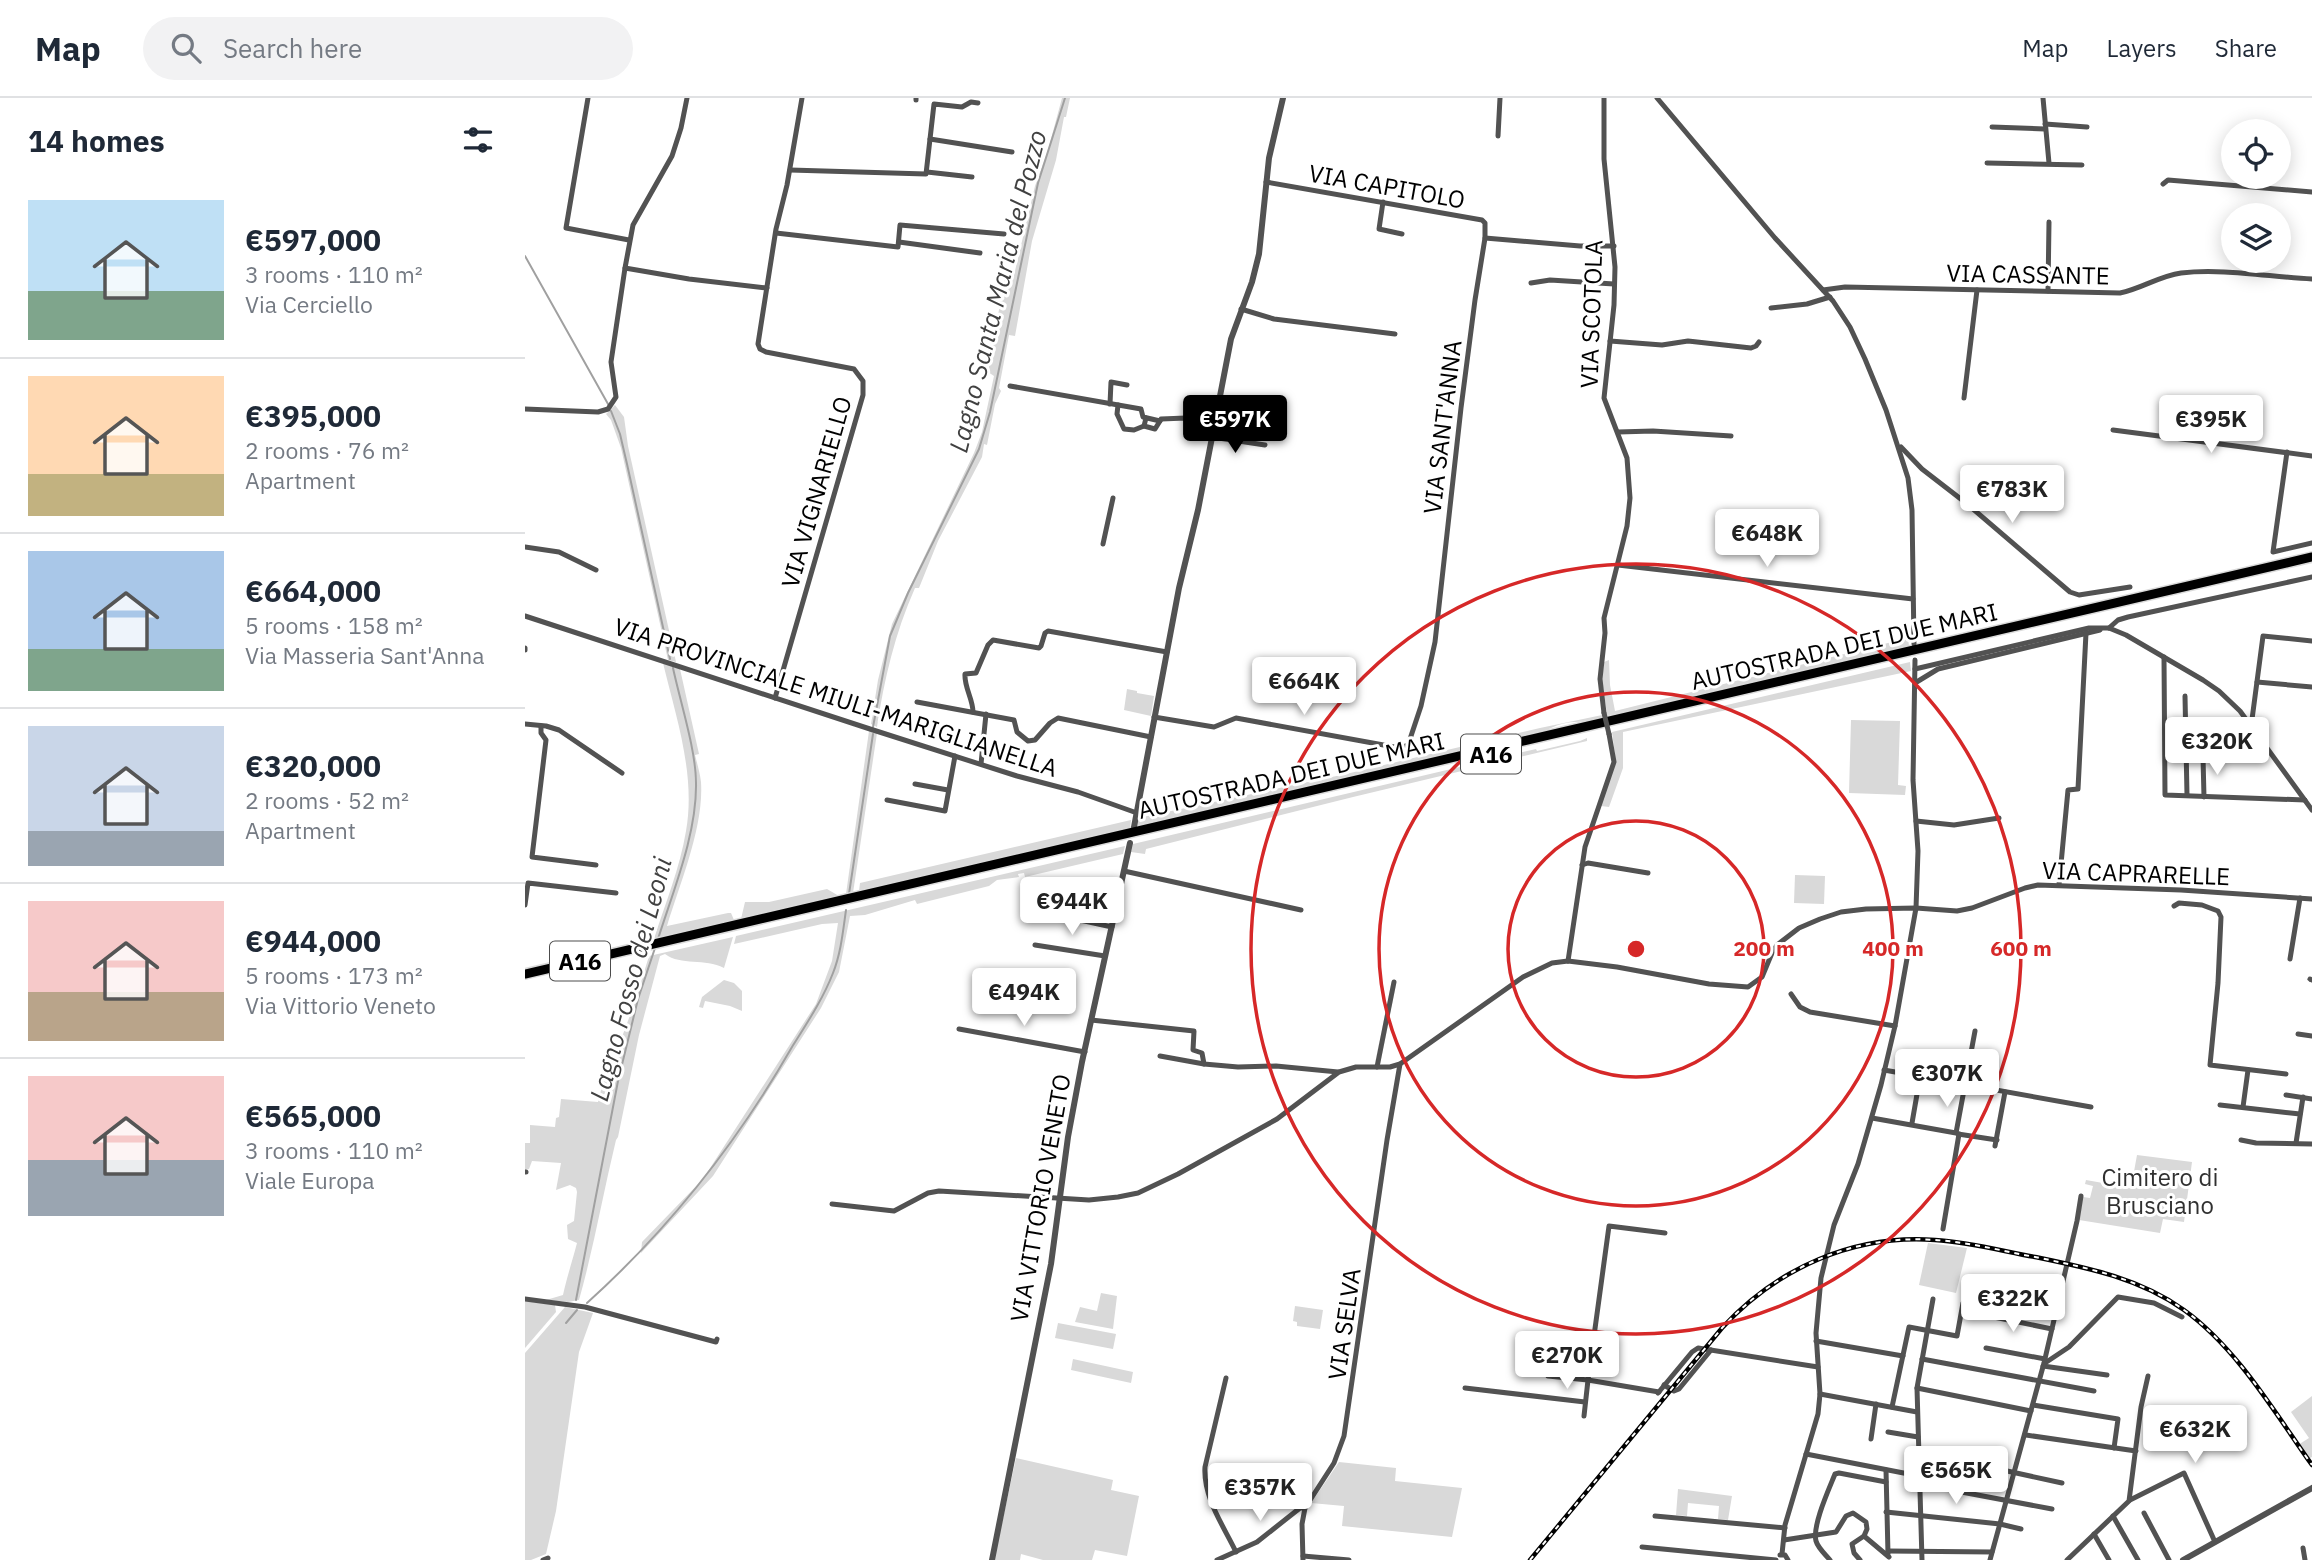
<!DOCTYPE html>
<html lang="en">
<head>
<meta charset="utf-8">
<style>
  body { margin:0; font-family:"IBM Plex Sans",sans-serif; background:#f2f2f3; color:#1f2937; height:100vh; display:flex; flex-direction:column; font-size:26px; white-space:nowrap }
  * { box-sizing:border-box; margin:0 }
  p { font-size:23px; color:#747a83 }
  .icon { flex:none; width:38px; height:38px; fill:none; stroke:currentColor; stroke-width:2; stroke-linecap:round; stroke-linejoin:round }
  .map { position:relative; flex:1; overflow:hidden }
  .side { display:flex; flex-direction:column; background:#fff; width:525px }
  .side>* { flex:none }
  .fabs { position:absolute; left:1696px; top:21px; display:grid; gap:14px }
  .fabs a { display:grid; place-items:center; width:70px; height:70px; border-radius:50%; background:#fff; box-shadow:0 4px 18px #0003; font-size:35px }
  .price { position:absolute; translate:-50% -60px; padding:0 16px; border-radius:7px; background:#fff; color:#222; font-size:23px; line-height:46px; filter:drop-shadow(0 2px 4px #0008) }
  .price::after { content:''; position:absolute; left:50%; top:42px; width:21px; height:16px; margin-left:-10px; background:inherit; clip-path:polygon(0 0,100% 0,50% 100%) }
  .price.current { background:#000; color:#fff }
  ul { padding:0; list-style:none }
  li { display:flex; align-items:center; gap:21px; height:175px; padding:0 28px }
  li+li { border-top:2px solid #e0e1e3 }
  li span { display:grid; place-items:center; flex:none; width:196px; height:140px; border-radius:0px; color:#555 }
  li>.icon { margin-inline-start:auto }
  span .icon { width:84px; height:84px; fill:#fffc; stroke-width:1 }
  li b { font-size:30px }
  h2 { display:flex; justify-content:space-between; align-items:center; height:84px; padding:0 28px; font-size:30px }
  header { display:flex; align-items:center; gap:42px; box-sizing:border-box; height:98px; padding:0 35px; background:#fff; border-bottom:2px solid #e0e1e3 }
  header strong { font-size:33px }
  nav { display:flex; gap:38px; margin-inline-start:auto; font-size:24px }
  .search { width:490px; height:63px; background:#f2f2f3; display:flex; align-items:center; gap:18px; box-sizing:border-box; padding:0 24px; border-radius:38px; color:#747a83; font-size:26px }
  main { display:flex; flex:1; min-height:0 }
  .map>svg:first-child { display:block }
</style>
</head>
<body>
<header>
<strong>Map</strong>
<div class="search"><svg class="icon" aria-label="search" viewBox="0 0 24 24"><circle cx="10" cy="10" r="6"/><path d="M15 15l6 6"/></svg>Search here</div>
<nav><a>Map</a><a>Layers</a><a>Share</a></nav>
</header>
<main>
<section class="side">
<h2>14 homes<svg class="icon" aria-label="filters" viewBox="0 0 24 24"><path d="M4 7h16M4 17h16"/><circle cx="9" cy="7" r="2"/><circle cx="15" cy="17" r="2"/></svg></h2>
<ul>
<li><span style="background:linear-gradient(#bfe0f5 65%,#7fa58c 0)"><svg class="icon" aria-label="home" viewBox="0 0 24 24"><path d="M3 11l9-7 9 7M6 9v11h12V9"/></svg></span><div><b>€597,000</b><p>3 rooms · 110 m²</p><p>Via Cerciello</p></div></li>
<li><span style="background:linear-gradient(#ffd9b3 70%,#c2b280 0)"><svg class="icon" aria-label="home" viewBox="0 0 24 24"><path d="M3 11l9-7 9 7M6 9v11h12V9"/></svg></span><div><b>€395,000</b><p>2 rooms · 76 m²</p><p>Apartment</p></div></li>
<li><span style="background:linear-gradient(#a9c7e8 70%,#7fa58c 0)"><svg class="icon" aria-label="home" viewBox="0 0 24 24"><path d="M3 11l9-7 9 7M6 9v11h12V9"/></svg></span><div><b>€664,000</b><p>5 rooms · 158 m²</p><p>Via Masseria Sant'Anna</p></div></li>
<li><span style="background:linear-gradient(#c9d6e8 75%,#9aa5b1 0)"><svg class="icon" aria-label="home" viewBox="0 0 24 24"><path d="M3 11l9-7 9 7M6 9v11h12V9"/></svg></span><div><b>€320,000</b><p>2 rooms · 52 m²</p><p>Apartment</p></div></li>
<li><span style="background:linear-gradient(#f6c9c9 65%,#b9a48a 0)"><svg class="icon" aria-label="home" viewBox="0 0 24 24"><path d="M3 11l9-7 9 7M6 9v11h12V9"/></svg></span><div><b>€944,000</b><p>5 rooms · 173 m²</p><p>Via Vittorio Veneto</p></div></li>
<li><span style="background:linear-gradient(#f6c9c9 60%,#9aa5b1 0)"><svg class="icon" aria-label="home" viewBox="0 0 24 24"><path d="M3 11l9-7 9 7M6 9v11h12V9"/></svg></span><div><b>€565,000</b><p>3 rooms · 110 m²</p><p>Viale Europa</p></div></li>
</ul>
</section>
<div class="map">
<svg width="1787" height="1462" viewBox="0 0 1787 1462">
  <rect width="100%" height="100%" fill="#fff"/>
  <g fill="#d9d9d9">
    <path d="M537 0H545L541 19H539L531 62 507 143 490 238 484 237 474 290 476 293 470 306 462 347 459 346 457 359 413 443 394 490H390C370 535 359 582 352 629L346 626 353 582 367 526 449 355 457 334 469 278 463 274 481 172 490 173 510 88 523 52Z"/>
    <path d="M90 307 99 319 103 348 151 564 143 562 96 350 86 322 81 316Z"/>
    <path d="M1383 540 1384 548 1059 624C1047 623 1031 626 1021 633L612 729 613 720 821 676 1015 630 1082 616 1077 582 1079 564 1084 562 1085 587 1090 613Z"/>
    <path d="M1385 564 1386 573 1098 634V670L1084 709 1076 708 1090 657 1087 634Z"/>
    <path d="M138 565 155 571 174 656 170 657C172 665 175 675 176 684 179 729 155 785 142 828L203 815H206L209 822 129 841C140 806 155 770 161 733 171 677 151 619 138 565Z"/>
    <path d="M602 591 612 593V595L629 598 626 618 599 612Z"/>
    <path d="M1326 622 1375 623 1373 687 1381 688 1380 697 1324 695Z"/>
    <path d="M344 633 352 635 328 795 321 796Z"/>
    <path d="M1062 640V643L828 699 621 751 620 756 606 754 608 746 1011 651 1012 653 1055 643Z"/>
    <path d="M606 722 605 730 334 793 335 785Z"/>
    <path d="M600 748 598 756 500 779 499 775 493 776 494 779 472 782 464 788 392 806 390 802 340 817 325 818 314 874 296 910 188 1078 116 1155 117 1144 178 1081 291 906 307 863 313 825 297 826 209 846 211 838Z"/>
    <path d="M1270 777 1300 778 1299 806 1269 805Z"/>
    <path d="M302 791 314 798 216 821 220 804H244Z"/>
    <path d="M208 839 199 870C180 860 156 868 140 856L135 858 114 937 93 1039 91 1042C78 1095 69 1149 54 1202L43 1204 21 1202 38 1197C42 1179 47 1164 52 1145L43 1141 42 1127 49 1123 52 1094 51 1090 45 1087 31 1092 36 1065 7 1063 4 1071 0 1072V1045H5V1027L30 1029 31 1020 34 1019 36 1001 73 1004 81 972 91 955 104 920 103 906 107 898 113 894 124 858Z"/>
    <path d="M199 882 209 885 217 893V913L205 908 180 903 178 910 174 909 177 899Z"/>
    <path d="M1612 1057 1667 1064 1659 1124 1638 1121 1635 1135 1554 1122 1558 1099 1565 1100 1568 1088 1560 1086 1561 1082 1606 1090Z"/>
    <path d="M1403 1145 1442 1150 1431 1195 1394 1187Z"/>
    <path d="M1460 1185 1532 1199 1529 1209 1458 1196Z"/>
    <path d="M576 1195 592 1198 588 1231 550 1224 555 1209 572 1213Z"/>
    <path d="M0 1203 30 1207 31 1214 0 1250Z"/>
    <path d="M770 1208 798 1212 795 1231 772 1228V1224L768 1223Z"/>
    <path d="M40 1209 68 1215 54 1254 31 1413 21 1456 6 1462H0V1255Z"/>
    <path d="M533 1225 591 1236 588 1251 530 1240Z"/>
    <path d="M548 1261 608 1274 606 1285 546 1272Z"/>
    <path d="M1787 1298V1359L1783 1361 1773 1347 1784 1340 1766 1314Z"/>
    <path d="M491 1360 588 1382 586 1392 614 1398 602 1458 570 1452 567 1462H518L496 1456 495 1462H469Z"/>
    <path d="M814 1364 871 1370 870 1383 937 1390 927 1439 817 1428 819 1408 786 1405Z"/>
    <path d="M750 1384 787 1391 771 1409 759 1407 760 1398 749 1400Z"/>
    <path d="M1153 1391 1207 1398 1203 1422 1193 1421 1194 1408 1163 1405 1162 1418 1151 1417Z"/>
  </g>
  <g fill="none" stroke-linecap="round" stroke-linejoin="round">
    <g stroke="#a0a0a0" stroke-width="2">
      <path d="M0 158 83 306"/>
      <path d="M86 313 95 336 102 366 145 561"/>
      <path d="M348 629 365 538 383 495 454 351 465 314 513 85 540 0"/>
      <path d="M324 796 348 636"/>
      <path d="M133 841C148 793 172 736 171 685 171 652 155 603 148 570"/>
      <path d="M51 1202 93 983 113 901 130 850"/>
      <path d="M62 1205C144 1131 212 1045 267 949 282 925 298 901 308 875 316 855 318 833 321 812"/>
      <path d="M41 1225 52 1212"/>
    </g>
    <defs>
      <path id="motorway" d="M0 876 1787 459"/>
    </defs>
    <use href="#motorway" stroke="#dbdbdb" stroke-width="12"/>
    <g stroke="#525252" stroke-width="5">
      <path d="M63 0 41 130 104 142"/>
      <path d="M162 0 156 30 147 58 108 127 100 170 164 181 242 190"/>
      <path d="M1079 0V61L1090 169 1089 207 1079 300 1102 360 1105 400 1102 428 1079 520 1080 535 1075 581 1079 615"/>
      <path d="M1132 0 1250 140 1308 203 1325 229 1340 261 1361 312 1383 380 1387 412 1389 546"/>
      <path d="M1518 0 1524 65"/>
      <path d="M391 2V0"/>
      <path d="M1520 26 1562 29"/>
      <path d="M1467 29 1520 31"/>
      <path d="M973 38 975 0"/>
      <path d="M405 41 487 54"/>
      <path d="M1462 65 1557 67"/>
      <path d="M265 72 401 76 409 6 437 9 446 4 453 5"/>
      <path d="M402 74 447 79"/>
      <path d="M741 84 957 122 960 125V140"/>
      <path d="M1638 86 1643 82 1787 94"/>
      <path d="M858 104 854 131 877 136"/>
      <path d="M251 135 373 149 375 127 479 136"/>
      <path d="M374 144 455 155"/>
      <path d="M1006 185 1025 182 1089 186"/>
      <path d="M1298 192 1320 189 1595 195C1616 191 1634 178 1656 175 1697 170 1745 179 1787 181"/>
      <path d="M1523 193 1524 124"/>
      <path d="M1246 210 1282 206 1305 199"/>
      <path d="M716 211 749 221 870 236"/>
      <path d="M1085 243 1137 247 1163 243 1226 250 1231 248 1234 244"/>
      <path d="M485 288 616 311 618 319 635 323 636 321 661 320 690 324"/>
      <path d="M1439 300 1452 192"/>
      <path d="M585 306 586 284 602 287"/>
      <path d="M593 307 592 316 599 331 609 332 619 328"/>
      <path d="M0 311 73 314 83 311 91 299 86 264 100 170"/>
      <path d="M621 320 619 328 630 331 635 323"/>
      <path d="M1588 332 1787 358"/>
      <path d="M1093 334 1128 333 1206 338"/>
      <path d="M687 339 740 347"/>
      <path d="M1376 349 1397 371 1441 405 1545 494 1554 497 1605 489"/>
      <path d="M1762 354 1748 454 1787 445"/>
      <path d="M578 446 588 400"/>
      <path d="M0 449 34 454 71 472"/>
      <path d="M1093 467 1388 501"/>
      <path d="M0 518 345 631 492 678 553 694 612 715"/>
      <path d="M1584 530 1593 522 1603 519 1787 479"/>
      <path d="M0 552V550"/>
      <path d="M1639 559 1640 697 1780 702"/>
      <path d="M1390 571 1564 530H1584L1601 537 1678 582 1694 593 1715 613 1787 712"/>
      <path d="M1732 584 1787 589"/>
      <path d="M1390 585 1413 571 1575 532"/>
      <path d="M1660 598 1662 697"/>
      <path d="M250 600 338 297V283L329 271 241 254 235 251 233 246 251 131 262 87 277 0"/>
      <path d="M392 604 489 622 492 634 503 643 510 642 525 625 533 620 626 639"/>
      <path d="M448 614C448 601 439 589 440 576L451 575 463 547 468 542 514 550 516 548 520 535 523 533 642 554"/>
      <path d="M629 619 689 629 711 620 875 650 883 647 896 608 910 544 936 310 950 202 960 140 1055 148H1089"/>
      <path d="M0 626 21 628 34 632 97 675"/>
      <path d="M16 628V635L21 642 7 759 71 767"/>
      <path d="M1726 629 1738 538 1787 543"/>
      <path d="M1678 659 1679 699"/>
      <path d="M456 666 461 616"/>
      <path d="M390 686 423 692"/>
      <path d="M362 702 420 713 430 658"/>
      <path d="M1391 723 1429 727 1474 720"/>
      <path d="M1057 767 1063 765 1123 775"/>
      <path d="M599 773 776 812"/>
      <path d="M1534 787 1543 692 1553 691 1561 535"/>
      <path d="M0 807 3 785 91 795"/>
      <path d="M1649 808 1654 805 1677 807 1693 813 1696 819 1693 885 1685 967 1761 976"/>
      <path d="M532 817 587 829"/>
      <path d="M510 847 580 858"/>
      <path d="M1765 861 1775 800"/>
      <path d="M1043 863 1060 749 1089 664 1084 636"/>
      <path d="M1785 881 1787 882"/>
      <path d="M1266 896 1275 909 1285 914 1370 928"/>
      <path d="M566 922 669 933 668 952 677 955 679 966"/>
      <path d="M434 931 560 954"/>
      <path d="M1773 936 1787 938"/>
      <path d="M635 958 679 966 713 969 751 968 813 974"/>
      <path d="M852 969 869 884"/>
      <path d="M1359 972 1566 1009"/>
      <path d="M1761 997 1787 1001"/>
      <path d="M1695 1007 1775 1016"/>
      <path d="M1718 1009 1723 972"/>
      <path d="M1347 1020 1431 1035 1450 933"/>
      <path d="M1387 1025 1395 979"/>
      <path d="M1433 1036 1472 1042"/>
      <path d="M1716 1042 1731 1045 1787 1046"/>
      <path d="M1771 1045 1778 999"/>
      <path d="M1470 1048 1480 994"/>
      <path d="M0 1074H1"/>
      <path d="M307 1106 369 1113 403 1095 414 1093 564 1102 593 1099 613 1095 653 1076 752 1021 814 974 831 969H865L875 966 998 879 1027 865 1043 863 1092 869 1184 886 1223 889 1237 879 1247 855 1252 847 1274 830 1295 821 1316 814 1341 811 1391 810 1432 813 1447 810 1500 790 1513 787 1656 792 1787 801"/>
      <path d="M1418 1131 1434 1036"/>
      <path d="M0 1201 60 1209 191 1244 192 1241"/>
      <path d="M1454 1216 1527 1231"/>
      <path d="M1291 1243 1378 1258"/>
      <path d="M1461 1250 1520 1261"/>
      <path d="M1397 1261 1569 1293"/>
      <path d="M1520 1265 1544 1249 1593 1199 1629 1205 1657 1219"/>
      <path d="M1518 1268 1582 1277"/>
      <path d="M1023 1278 1063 1282 1059 1318"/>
      <path d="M701 1280 680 1369C678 1399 698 1427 711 1454"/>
      <path d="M1139 1287 1149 1293 1154 1291 1186 1252"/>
      <path d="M940 1290 1060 1304"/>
      <path d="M1392 1290 1506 1313"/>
      <path d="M1134 1294 1063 1282 1084 1128 1140 1135"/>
      <path d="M1133 1295 1167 1254 1173 1250 1293 1269"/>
      <path d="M1295 1296 1392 1314"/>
      <path d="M1508 1307 1593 1321 1589 1350"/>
      <path d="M1367 1309 1384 1229 1432 1238 1438 1205"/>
      <path d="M1363 1334 1393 1339"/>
      <path d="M1501 1337 1611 1353"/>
      <path d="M1346 1341 1351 1306"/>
      <path d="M1281 1356 1394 1378"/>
      <path d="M1473 1371 1537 1385"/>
      <path d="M1361 1372 1363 1456"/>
      <path d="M1394 1386 1527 1411"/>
      <path d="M1605 1402 1659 1375 1690 1444"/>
      <path d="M1361 1414 1475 1426 1496 1431"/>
      <path d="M1619 1415 1644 1462"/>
      <path d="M1130 1418 1260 1430"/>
      <path d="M1588 1418 1613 1462"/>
      <path d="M1569 1436 1584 1462"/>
      <path d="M1259 1442 1311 1434 1321 1418 1328 1415 1341 1424 1342 1431 1339 1438 1364 1459"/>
      <path d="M1117 1449 1251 1462"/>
      <path d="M1778 1450 1780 1462"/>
      <path d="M1363 1453 1467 1454"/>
      <path d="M1257 1456 1260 1427 1293 1316 1295 1296 1291 1235 1296 1180 1309 1127 1333 1066 1356 987 1370 928 1391 810 1393 753 1388 682 1390 562"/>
      <path d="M1255 1457H1260L1263 1462"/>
      <path d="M778 1458 824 1462"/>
      <path d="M18 1462 23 1460"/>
      <path d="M692 1462 732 1444 775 1410H780"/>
      <path d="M778 1462 777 1426 780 1410 809 1365 819 1338 862 1042 875 966"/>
      <path d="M1305 1462C1300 1456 1293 1450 1291 1443 1287 1428 1304 1391 1310 1376L1314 1375 1361 1384"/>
      <path d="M1335 1462 1329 1455 1327 1446 1339 1438"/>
      <path d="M1397 1462 1392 1290 1408 1201"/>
      <path d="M1465 1462 1519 1265 1552 1123 1556 1098"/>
      <path d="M1542 1462 1604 1403 1616 1309 1623 1278"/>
    </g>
    <g stroke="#525252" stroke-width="6">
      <path d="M609 729 654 490 673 412 706 241 727 184 734 156 744 60 758 0"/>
      <path d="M467 1462 526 1166 543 1039 557 964 605 745"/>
      <path d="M1658 1462 1787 1390"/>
    </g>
    <use href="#motorway" stroke="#000" stroke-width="9"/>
    <defs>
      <path id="rail" d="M1005 1462 1197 1230C1252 1170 1329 1136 1410 1142 1444 1144 1477 1153 1510 1159 1563 1170 1614 1180 1659 1212 1712 1250 1750 1315 1787 1367"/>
    </defs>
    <use href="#rail" stroke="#000" stroke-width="4.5"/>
    <use href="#rail" stroke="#fff" stroke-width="2" stroke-dasharray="5" stroke-linecap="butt"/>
    <path stroke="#525252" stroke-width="5" d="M1079 615 1084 636"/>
  </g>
  <g fill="none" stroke="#d62828" stroke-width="3.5">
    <circle cx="1111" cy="851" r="128"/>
    <circle cx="1111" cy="851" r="257"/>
    <circle cx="1111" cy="851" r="385"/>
  </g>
  <g text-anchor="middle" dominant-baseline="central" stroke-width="6" stroke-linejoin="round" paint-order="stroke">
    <g fill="#fff" stroke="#4c4c4c" stroke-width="2">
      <rect x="936" y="636.5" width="60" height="39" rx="5"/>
      <rect x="25" y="843.5" width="60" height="39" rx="5"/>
    </g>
    <g font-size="23" font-weight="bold" fill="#000">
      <text x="966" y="656">A16</text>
      <text x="55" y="863">A16</text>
    </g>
    <g font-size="24" fill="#000" stroke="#fff">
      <text transform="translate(862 88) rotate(10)">VIA CAPITOLO</text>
      <text transform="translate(1503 176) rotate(1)">VIA CASSANTE</text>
      <text transform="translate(1066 216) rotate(-88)">VIA SCOTOLA</text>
      <text transform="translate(917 329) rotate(-83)">VIA SANT'ANNA</text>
      <text transform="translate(291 394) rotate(-74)">VIA VIGNARIELLO</text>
      <text transform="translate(1319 548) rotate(-13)">AUTOSTRADA DEI DUE MARI</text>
      <text transform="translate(311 599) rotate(18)">VIA PROVINCIALE MIULI-MARIGLIANELLA</text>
      <text transform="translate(766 677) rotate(-13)">AUTOSTRADA DEI DUE MARI</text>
      <text transform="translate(1611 775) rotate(2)">VIA CAPRARELLE</text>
      <text transform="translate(515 1100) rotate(-80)">VIA VITTORIO VENETO</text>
      <text transform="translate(819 1226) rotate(-82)">VIA SELVA</text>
    </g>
    <g font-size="24" fill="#303030" stroke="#fff">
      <text x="1635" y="1079">Cimitero di<tspan x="1635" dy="28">Brusciano</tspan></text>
    </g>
    <g font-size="26" font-style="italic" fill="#414141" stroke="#fff">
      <text transform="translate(472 193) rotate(-76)">Lagno Santa Maria del Pozzo</text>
      <text transform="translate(105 881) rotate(-75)">Lagno Fosso dei Leoni</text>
    </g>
  </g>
  <circle cx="1111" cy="851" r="10" fill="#d62828" stroke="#fff" stroke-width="3.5"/>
  <g font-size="21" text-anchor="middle" font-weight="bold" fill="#d62828" stroke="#fff" stroke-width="6" stroke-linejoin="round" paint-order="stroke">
    <text x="1239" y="858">200 m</text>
    <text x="1368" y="858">400 m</text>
    <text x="1496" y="858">600 m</text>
  </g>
</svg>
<div class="fabs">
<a><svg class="icon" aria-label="locate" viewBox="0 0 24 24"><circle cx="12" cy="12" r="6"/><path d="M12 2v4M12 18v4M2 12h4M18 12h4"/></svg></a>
<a><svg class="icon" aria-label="layers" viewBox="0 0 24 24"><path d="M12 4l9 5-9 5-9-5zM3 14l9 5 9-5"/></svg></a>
</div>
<b class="price current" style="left:710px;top:357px">€597K</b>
<b class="price" style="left:1686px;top:357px">€395K</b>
<b class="price" style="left:1487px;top:427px">€783K</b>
<b class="price" style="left:1242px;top:471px">€648K</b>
<b class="price" style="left:779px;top:619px">€664K</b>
<b class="price" style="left:1692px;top:679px">€320K</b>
<b class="price" style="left:547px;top:839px">€944K</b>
<b class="price" style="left:499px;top:930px">€494K</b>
<b class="price" style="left:1422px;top:1011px">€307K</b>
<b class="price" style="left:1488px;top:1236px">€322K</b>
<b class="price" style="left:1042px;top:1293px">€270K</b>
<b class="price" style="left:1670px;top:1367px">€632K</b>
<b class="price" style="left:1431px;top:1408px">€565K</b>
<b class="price" style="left:735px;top:1425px">€357K</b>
</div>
</main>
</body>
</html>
